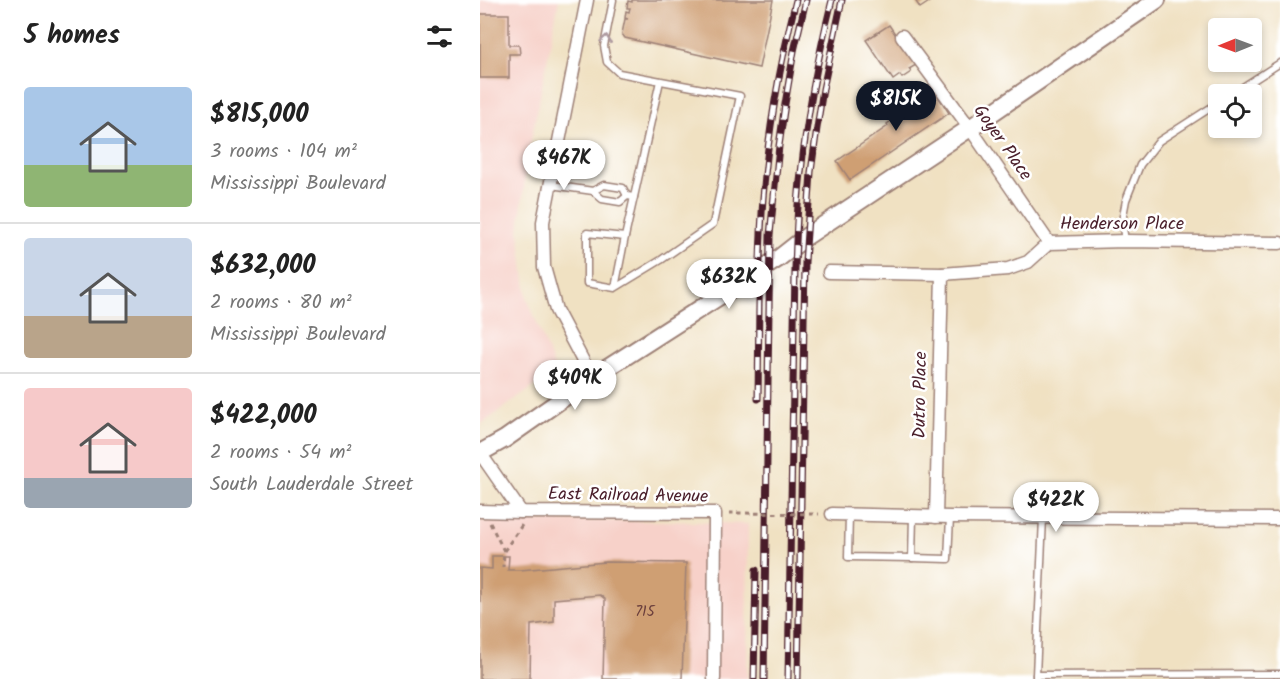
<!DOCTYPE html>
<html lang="en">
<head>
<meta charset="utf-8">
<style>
  body { margin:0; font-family:Kalam,sans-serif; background:#f6f6f6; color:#222; height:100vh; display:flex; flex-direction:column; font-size:22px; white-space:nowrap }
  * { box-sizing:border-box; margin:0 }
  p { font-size:20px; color:#767676 }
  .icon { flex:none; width:33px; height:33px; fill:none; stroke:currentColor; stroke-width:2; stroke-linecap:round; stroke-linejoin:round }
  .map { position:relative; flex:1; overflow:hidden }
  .details { display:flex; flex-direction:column; background:#fff; width:480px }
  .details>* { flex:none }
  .needle { width:39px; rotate:269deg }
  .tools { position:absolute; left:728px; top:18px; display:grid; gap:12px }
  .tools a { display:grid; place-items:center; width:54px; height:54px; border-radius:6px; background:#fff; box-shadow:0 3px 9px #0003; font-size:30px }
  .price { position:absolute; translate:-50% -51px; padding:0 14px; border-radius:21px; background:#fff; color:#222; font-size:20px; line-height:39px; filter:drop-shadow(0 2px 3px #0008) }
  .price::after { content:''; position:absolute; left:50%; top:36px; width:18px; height:14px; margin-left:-9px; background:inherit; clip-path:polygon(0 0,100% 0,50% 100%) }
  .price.on { background:#111827; color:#fff }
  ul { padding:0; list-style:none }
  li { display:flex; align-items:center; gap:18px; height:150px; padding:0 24px }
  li+li { border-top:2px solid #e0e0e0 }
  li span { display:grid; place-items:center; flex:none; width:168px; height:120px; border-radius:6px; color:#555 }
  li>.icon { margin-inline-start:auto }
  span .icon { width:72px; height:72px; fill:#fffc; stroke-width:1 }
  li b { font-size:26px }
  h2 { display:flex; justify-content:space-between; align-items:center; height:72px; padding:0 24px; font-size:26px }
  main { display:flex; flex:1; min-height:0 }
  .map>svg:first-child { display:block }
</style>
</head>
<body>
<main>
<section class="details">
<h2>5 homes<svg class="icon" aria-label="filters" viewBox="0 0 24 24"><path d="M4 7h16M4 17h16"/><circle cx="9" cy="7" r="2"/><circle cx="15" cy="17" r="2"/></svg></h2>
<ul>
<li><span style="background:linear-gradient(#a9c7e8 65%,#8fb573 0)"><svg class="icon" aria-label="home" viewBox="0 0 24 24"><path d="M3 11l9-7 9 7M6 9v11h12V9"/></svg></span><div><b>$815,000</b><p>3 rooms · 104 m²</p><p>Mississippi Boulevard</p></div></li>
<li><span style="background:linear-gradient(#c9d6e8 65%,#b9a48a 0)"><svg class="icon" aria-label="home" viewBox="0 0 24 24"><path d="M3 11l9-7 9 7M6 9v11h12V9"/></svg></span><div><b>$632,000</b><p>2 rooms · 80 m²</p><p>Mississippi Boulevard</p></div></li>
<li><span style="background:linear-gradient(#f6c9c9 75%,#9aa5b1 0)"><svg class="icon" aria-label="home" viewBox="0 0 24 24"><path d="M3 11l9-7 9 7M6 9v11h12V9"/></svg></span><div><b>$422,000</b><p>2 rooms · 54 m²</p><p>South Lauderdale Street</p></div></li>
</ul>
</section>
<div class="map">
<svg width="800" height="679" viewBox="0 0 800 679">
  <rect width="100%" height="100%" fill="#fff"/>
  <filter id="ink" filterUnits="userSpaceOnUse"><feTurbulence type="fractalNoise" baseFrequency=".0167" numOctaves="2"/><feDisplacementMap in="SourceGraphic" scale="12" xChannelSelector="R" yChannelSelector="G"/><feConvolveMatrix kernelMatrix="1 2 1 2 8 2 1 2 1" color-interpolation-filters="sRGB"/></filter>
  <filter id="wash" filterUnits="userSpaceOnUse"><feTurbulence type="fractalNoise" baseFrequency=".008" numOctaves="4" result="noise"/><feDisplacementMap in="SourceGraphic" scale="24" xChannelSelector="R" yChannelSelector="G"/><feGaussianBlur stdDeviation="1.35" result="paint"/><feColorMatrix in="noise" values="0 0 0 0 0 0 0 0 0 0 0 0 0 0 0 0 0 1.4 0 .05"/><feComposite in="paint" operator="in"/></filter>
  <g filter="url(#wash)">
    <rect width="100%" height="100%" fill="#f0e1c2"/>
    <g fill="#f7d1c9">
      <path d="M0 0H79L47 161 39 230 47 298 76 371 0 425Z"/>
      <path d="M0 521H188L268 524 267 679H0Z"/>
    </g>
    <g id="blocks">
      <g fill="#cf9f73">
        <path d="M152 0H293L279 68 145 38 142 34 145 19H148L145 18 146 11 149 12 150 8H147L148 1 152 2Z"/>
        <path d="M435 0H452L440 8Z"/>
        <path d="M0 14H29V45H39L40 54H29V78H0Z"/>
        <path d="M409 25 436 65 429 69 431 72 422 78 420 75 413 80 386 40Z"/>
        <path d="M440 85 449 98 456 93 469 113 370 180 357 161 408 126 407 124 414 119 416 121 426 115 417 101Z"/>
        <path d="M12 556H29L28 570H40L126 562 206 563 202 679H123L125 599 120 595 74 599V622L51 625 50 679H0V568L12 569Z"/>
      </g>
    </g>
  </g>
  <g filter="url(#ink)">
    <use href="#blocks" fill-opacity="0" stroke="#9d8076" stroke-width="1.5"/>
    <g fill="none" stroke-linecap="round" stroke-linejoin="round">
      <defs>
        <g id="lane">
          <path d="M133 0 124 46 127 62 139 73 260 96 233 224 181 260 135 288 107 283V233L145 237 135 288"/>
          <path d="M752 94 800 63"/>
          <path d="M71 185 113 191 124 185 143 188 147 196 154 197"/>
          <path d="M113 191 122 199 140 202 147 196"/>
          <path d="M145 237 180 81"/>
          <path d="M645 241 642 221 646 200 660 165 679 141 738 103"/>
          <path d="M369 515 368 557 432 558 433 516"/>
          <path d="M432 558 468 559 470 517"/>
          <path d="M556 675 563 518"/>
          <path d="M556 679V675L800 674"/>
        </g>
        <g id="street">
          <path d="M107 0 63 222 64 267 76 310 112 378"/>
          <path d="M422 36 490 128 569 243"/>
          <path d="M349 272 462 274 528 269 548 262 569 243 645 241 800 243"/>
          <path d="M0 453 41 512 235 513 234 679"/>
          <path d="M0 511 41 512"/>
          <path d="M352 514 470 517 800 519"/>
          <path d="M456 517 462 274"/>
        </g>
        <path id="secondary" d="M0 453 25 439 112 378 299 258 327 236 490 128 677 0"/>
      </defs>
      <use href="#lane" stroke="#9d8076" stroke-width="9"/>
      <use href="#street" stroke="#9d8076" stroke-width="15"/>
      <use href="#secondary" stroke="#9d8076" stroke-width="20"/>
      <g stroke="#9d8076" stroke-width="3" stroke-dasharray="4.5 4.5" stroke-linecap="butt">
        <path d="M249 513H257"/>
        <path d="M10 523 24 551 23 567"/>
        <path d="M24 551 42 525"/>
      </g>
      <use href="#lane" stroke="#fff" stroke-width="6"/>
      <use href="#street" stroke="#fff" stroke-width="12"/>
      <use href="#secondary" stroke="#fff" stroke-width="16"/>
      <defs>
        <g id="rail">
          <path d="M278 399C279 332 278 265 283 198 288 132 300 64 316 0"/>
          <path d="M274 679 276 570"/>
          <path d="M284 679 290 235 299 146 305 104 314 51 326 0"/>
          <path d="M308 679 315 269C316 237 317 205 321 173 327 114 338 57 352 0"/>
          <path d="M318 679 325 262 331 172 337 128 343 89 362 0"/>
        </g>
      </defs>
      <use href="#rail" stroke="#4a1f2b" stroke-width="7"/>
      <use href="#rail" stroke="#fff" stroke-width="4.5" stroke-dasharray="14" stroke-linecap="butt"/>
      <path stroke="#9d8076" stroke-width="3" stroke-dasharray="4.5 4.5" stroke-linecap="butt" d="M257 513 339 514"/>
    </g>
    <defs><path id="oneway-chevron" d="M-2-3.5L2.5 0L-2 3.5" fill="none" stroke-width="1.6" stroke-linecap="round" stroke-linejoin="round" transform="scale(1.5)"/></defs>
    <use stroke="#ae9aa0" href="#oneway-chevron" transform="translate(126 39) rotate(-82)"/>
  </g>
  <g text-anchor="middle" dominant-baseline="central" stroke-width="5" stroke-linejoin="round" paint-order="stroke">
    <g font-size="15" fill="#6b3f3d">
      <text x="165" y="612">715</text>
    </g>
    <g font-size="18" fill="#4a1f2b" stroke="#fff">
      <text transform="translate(522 143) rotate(55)">Goyer Place</text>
      <text x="642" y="224">Henderson Place</text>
      <text transform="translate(441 395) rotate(-89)">Dutro Place</text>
      <text transform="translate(148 496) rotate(1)">East Railroad Avenue</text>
    </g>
  </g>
</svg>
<div class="tools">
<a><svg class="needle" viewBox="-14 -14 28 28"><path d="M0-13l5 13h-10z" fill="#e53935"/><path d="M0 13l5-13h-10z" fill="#767676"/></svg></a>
<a><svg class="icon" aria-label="locate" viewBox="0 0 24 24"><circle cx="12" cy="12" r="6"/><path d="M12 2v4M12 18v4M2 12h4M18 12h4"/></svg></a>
</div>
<b class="price on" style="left:416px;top:132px">$815K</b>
<b class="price" style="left:84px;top:191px">$467K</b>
<b class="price" style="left:249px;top:310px">$632K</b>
<b class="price" style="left:95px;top:411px">$409K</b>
<b class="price" style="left:576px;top:533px">$422K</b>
</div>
</main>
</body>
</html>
